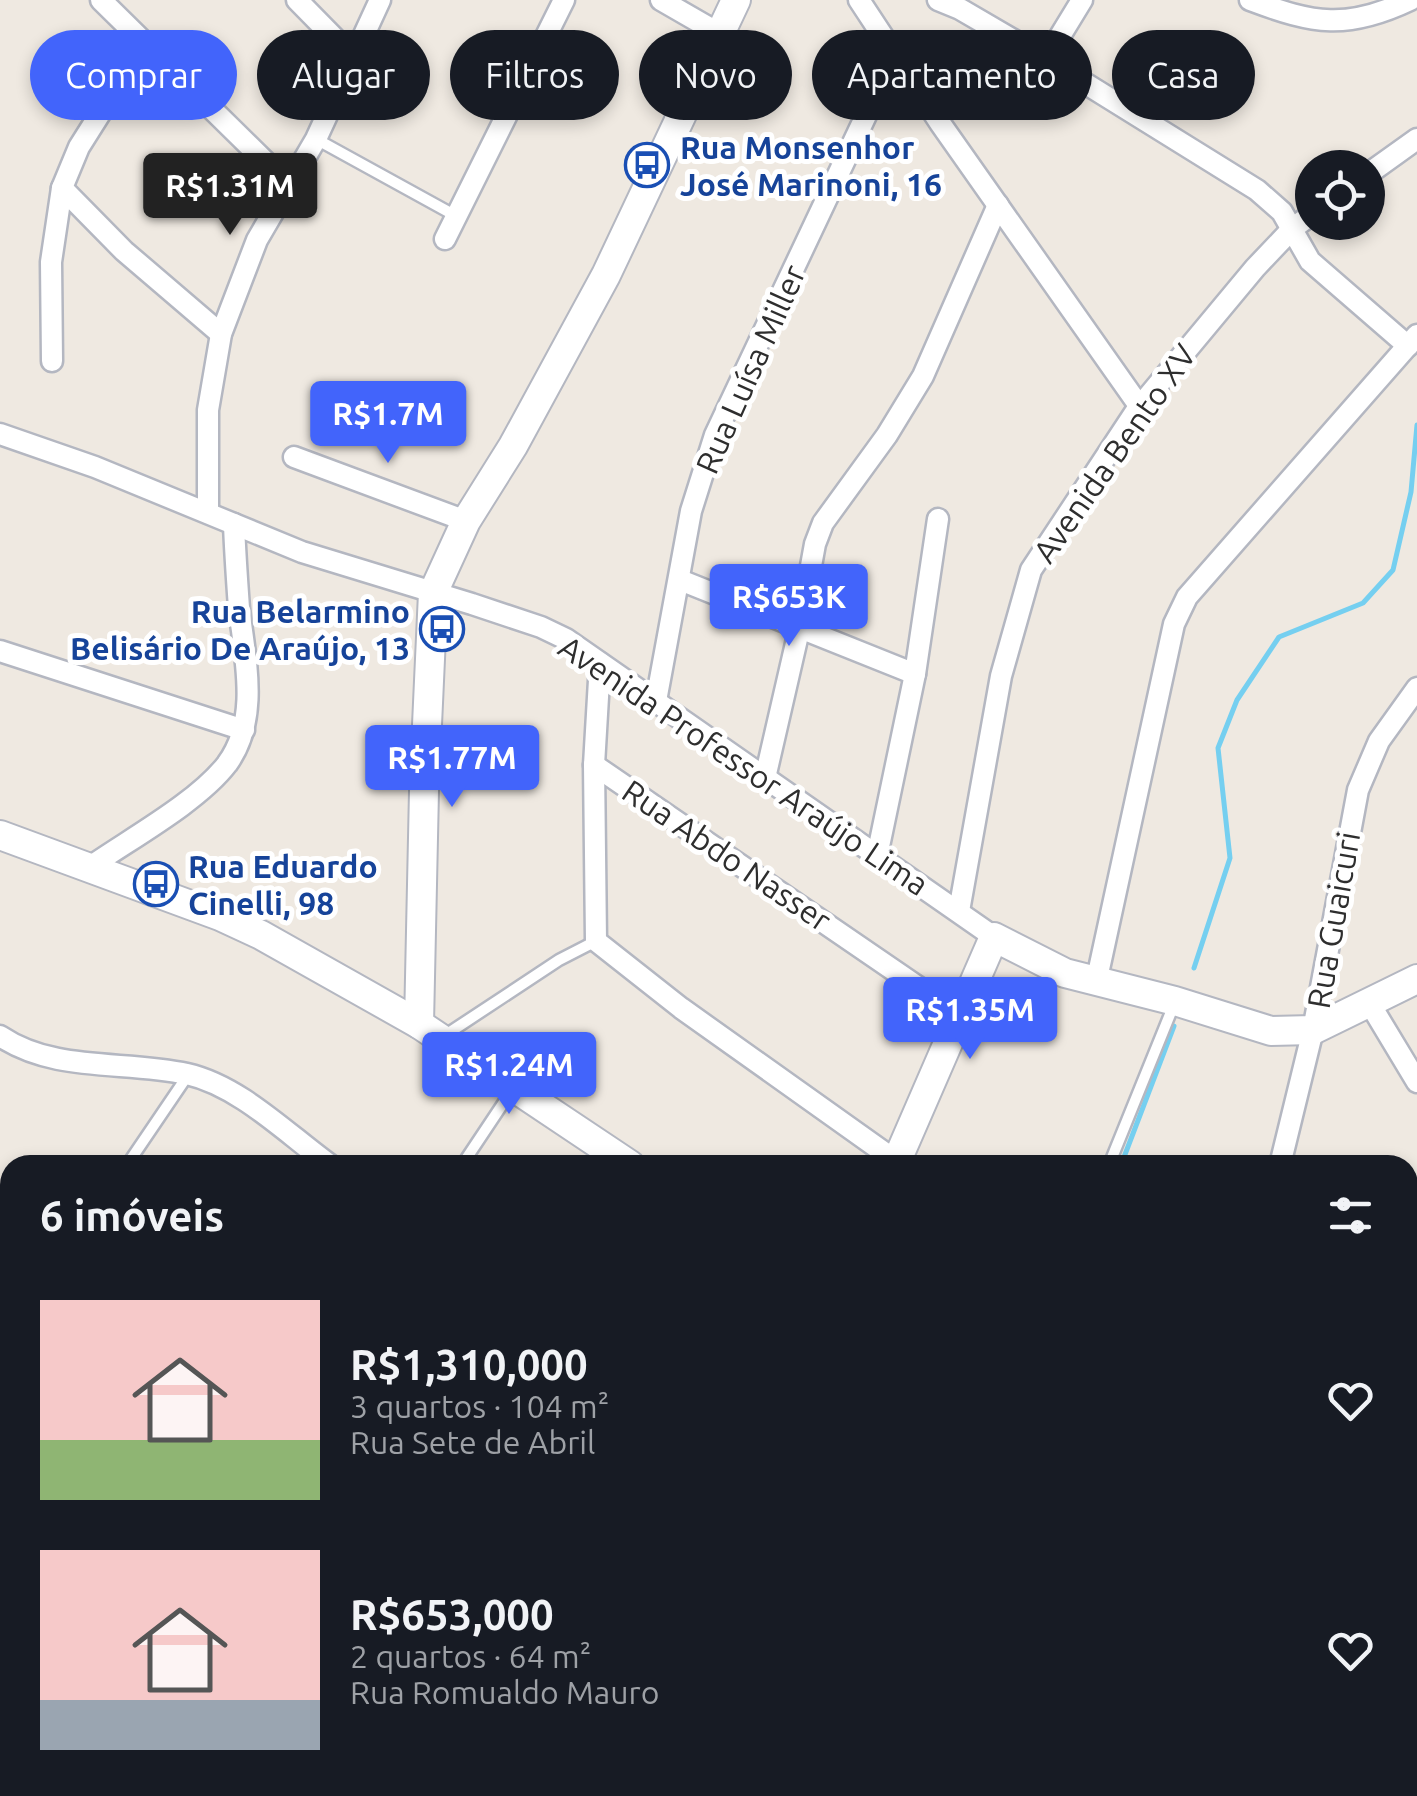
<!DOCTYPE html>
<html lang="pt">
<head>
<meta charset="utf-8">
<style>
  body { margin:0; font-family:Ubuntu,sans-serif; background:#20242c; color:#f1f3f6; height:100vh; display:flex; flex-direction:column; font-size:38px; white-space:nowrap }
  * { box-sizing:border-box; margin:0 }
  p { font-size:32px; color:#9ea1a6 }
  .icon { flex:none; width:55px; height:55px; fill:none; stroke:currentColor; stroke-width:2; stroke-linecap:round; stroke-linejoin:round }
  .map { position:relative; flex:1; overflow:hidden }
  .sheet { position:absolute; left:0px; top:1155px; width:1418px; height:642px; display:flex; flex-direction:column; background:#171b24; border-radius:30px 30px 0 0; box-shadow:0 5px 15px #0003 }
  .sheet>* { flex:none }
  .top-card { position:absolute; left:30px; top:30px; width:1358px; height:90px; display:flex; gap:20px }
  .buttons { position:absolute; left:1295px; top:150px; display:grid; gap:20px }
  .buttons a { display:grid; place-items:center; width:90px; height:90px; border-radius:50%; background:#171b24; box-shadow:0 5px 15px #0003; font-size:50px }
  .price { position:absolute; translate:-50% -85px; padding:0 22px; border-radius:10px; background:#4264fb; color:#fff; font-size:32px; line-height:65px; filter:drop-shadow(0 2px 5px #0008) }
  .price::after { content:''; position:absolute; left:50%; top:60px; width:30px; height:22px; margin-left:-15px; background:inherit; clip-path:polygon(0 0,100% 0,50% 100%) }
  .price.selected { background:#222; color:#fff }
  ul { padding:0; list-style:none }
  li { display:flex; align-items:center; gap:30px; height:250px; padding:0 40px }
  li span { display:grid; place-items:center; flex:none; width:280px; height:200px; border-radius:0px; color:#555 }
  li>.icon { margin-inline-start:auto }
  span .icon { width:120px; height:120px; fill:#fffc; stroke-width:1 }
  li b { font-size:42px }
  h2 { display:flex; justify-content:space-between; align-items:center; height:120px; padding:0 40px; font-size:42px }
  .pill { padding:0 35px; border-radius:45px; background:#171b24; box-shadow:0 5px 15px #0003; font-size:35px; line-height:90px }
  .pill.selected { background:#4264fb; color:#fff }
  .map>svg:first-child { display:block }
</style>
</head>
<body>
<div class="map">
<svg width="1417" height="1796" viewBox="0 0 1417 1796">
  <rect width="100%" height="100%" fill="#efe9e1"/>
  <g fill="#c9ec9a">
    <path d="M362 1788H407L414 1796H369Z"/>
    <path d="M445 1788H511L500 1796H452Z"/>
    <path d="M694 1788H952L954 1796H696Z"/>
  </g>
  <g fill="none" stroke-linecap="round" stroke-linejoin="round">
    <g stroke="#75cff0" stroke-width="5">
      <path d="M1194 968 1230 858 1218 748 1237 700 1279 637 1363 603 1393 570 1411 492 1417 425"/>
      <path d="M1121 1165 1174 1026"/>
      <path d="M0 1318 10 1322"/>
      <path d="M0 1639 10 1645"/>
      <path d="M282 1788 296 1796"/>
      <path d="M1280 1788 1300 1796"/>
      <path d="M1061 1796 1065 1788"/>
    </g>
    <defs>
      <g id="lane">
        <path d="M316 139 456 216"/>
        <path d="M444 1036 559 960 596 941"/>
        <path d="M127 1165 188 1075"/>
        <path d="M462 1165 514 1087"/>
        <path d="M1109 1165 1175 1002"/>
        <path d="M984 1788 986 1796"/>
      </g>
      <g id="street">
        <path d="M101 0 289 185"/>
        <path d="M297 0 353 57"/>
        <path d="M661 0 720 34"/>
        <path d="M859 0 940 123 1140 407"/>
        <path d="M938 0 960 9 1046 59 1257 190 1282 212 1310 261 1408 346"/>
        <path d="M1250 0C1314 24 1347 30 1410 0"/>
        <path d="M144 44 79 147 62 188 124 251 221 334"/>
        <path d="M1046 59 1082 0"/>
        <path d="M1368 174 1417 139"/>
        <path d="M445 239 564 0"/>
        <path d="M52 361 51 262 62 188"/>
        <path d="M0 434 95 467 302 552 472 604 541 627 566 639 994 937"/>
        <path d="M294 457 466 521"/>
        <path d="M208 511V410L221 334 257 240 316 139 380 0"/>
        <path d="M680 580 915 674"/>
        <path d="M0 651 244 730"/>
        <path d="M600 663 594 765 596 941 681 1008 896 1161"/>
        <path d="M656 701 691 511 715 435 895 54"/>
        <path d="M594 765 959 1015"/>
        <path d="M765 778 800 626 815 544 823 523 887 435 923 376 998 205"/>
        <path d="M877 856 915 674 938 519"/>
        <path d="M87 869C128 840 197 803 227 764 260 719 245 659 239 608 237 580 235 552 234 524"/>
        <path d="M959 911 1001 676 1031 570 1136 411 1255 268 1292 229 1312 214"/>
        <path d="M1096 983 1174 624 1187 597 1417 335"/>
        <path d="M1370 1004 1417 1082"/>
        <path d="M0 1036C55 1073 125 1060 187 1074 240 1086 287 1134 330 1165"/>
        <path d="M1280 1165 1313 1030 1358 790 1379 741 1417 688"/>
        <path d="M0 1227 10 1231"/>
        <path d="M1408 1293 1417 1291"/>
        <path d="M1408 1466 1417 1458"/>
        <path d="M1408 1607 1417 1611"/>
        <path d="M1408 1748 1417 1760"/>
      </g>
      <g id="secondary">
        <path d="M0 835 220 916 261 935 419 1024 630 1165"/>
        <path d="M419 1024 424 791 433 593 466 521 513 446 606 275 736 0"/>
        <path d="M895 1165 994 937 1065 973 1175 1001 1271 1031 1313 1030 1417 979"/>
      </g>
    </defs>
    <use href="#lane" stroke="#b4b7c1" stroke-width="15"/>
    <use href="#street" stroke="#b4b7c1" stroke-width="25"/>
    <use href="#secondary" stroke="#b4b7c1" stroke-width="32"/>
    <use href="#lane" stroke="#fff" stroke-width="10"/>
    <use href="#street" stroke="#fff" stroke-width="20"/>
    <use href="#secondary" stroke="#fff" stroke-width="28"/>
  </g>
  <defs>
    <symbol id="bus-ring" viewBox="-11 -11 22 22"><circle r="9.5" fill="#fff" stroke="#1a4fb4" stroke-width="1.5"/><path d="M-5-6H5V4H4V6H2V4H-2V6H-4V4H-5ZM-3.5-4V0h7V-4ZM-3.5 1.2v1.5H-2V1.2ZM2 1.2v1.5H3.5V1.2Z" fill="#1a4fb4"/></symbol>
  </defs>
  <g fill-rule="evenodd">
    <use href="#bus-ring" x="622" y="140" width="50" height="50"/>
    <use href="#bus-ring" x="417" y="604" width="50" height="50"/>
    <use href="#bus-ring" x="131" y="859" width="50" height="50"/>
  </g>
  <g text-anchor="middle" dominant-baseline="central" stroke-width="10" stroke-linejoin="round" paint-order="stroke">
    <g font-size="32" font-weight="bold" fill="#164399" stroke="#fff" text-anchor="start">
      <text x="680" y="147">Rua Monsenhor<tspan x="680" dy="37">José Marinoni, 16</tspan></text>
      <text x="410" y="611" text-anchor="end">Rua Belarmino<tspan x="410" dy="37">Belisário De Araújo, 13</tspan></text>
      <text x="188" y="866">Rua Eduardo<tspan x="188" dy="37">Cinelli, 98</tspan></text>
    </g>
    <g font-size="32" fill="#2e2e2e" stroke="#fff">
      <text transform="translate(750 369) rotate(-66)">Rua Luísa Miller</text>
      <text transform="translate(1114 453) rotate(-55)">Avenida Bento XV</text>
      <text transform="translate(744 765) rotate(34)">Avenida Professor Araújo Lima</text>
      <text transform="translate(727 855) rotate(34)">Rua Abdo Nasser</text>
      <text transform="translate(1333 920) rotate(-80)">Rua Guaicuri</text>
    </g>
  </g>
</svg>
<div class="buttons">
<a><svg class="icon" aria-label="locate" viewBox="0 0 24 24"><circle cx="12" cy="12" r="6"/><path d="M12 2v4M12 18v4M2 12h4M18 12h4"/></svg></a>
</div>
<b class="price selected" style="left:230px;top:238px">R$1.31M</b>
<b class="price" style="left:388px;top:466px">R$1.7M</b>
<b class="price" style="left:789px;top:649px">R$653K</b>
<b class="price" style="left:452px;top:810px">R$1.77M</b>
<b class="price" style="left:970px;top:1062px">R$1.35M</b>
<b class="price" style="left:509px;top:1117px">R$1.24M</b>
<div class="top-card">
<a class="pill selected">Comprar</a>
<a class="pill">Alugar</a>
<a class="pill">Filtros</a>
<a class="pill">Novo</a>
<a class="pill">Apartamento</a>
<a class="pill">Casa</a>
</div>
<section class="sheet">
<h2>6 imóveis<svg class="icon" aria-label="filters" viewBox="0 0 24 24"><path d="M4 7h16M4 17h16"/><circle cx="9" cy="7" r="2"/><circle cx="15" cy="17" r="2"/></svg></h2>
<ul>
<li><span style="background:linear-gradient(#f6c9c9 70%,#8fb573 0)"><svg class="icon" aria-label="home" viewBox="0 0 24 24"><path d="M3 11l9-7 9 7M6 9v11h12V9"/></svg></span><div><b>R$1,310,000</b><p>3 quartos · 104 m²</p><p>Rua Sete de Abril</p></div><svg class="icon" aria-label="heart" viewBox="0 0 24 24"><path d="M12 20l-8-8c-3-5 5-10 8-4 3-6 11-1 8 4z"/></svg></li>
<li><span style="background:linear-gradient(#f6c9c9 75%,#9aa5b1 0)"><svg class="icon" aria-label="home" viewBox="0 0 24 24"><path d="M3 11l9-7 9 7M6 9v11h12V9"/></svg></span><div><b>R$653,000</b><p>2 quartos · 64 m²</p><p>Rua Romualdo Mauro</p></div><svg class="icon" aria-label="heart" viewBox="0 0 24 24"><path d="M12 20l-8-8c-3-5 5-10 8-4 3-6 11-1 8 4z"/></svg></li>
</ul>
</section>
</div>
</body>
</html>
